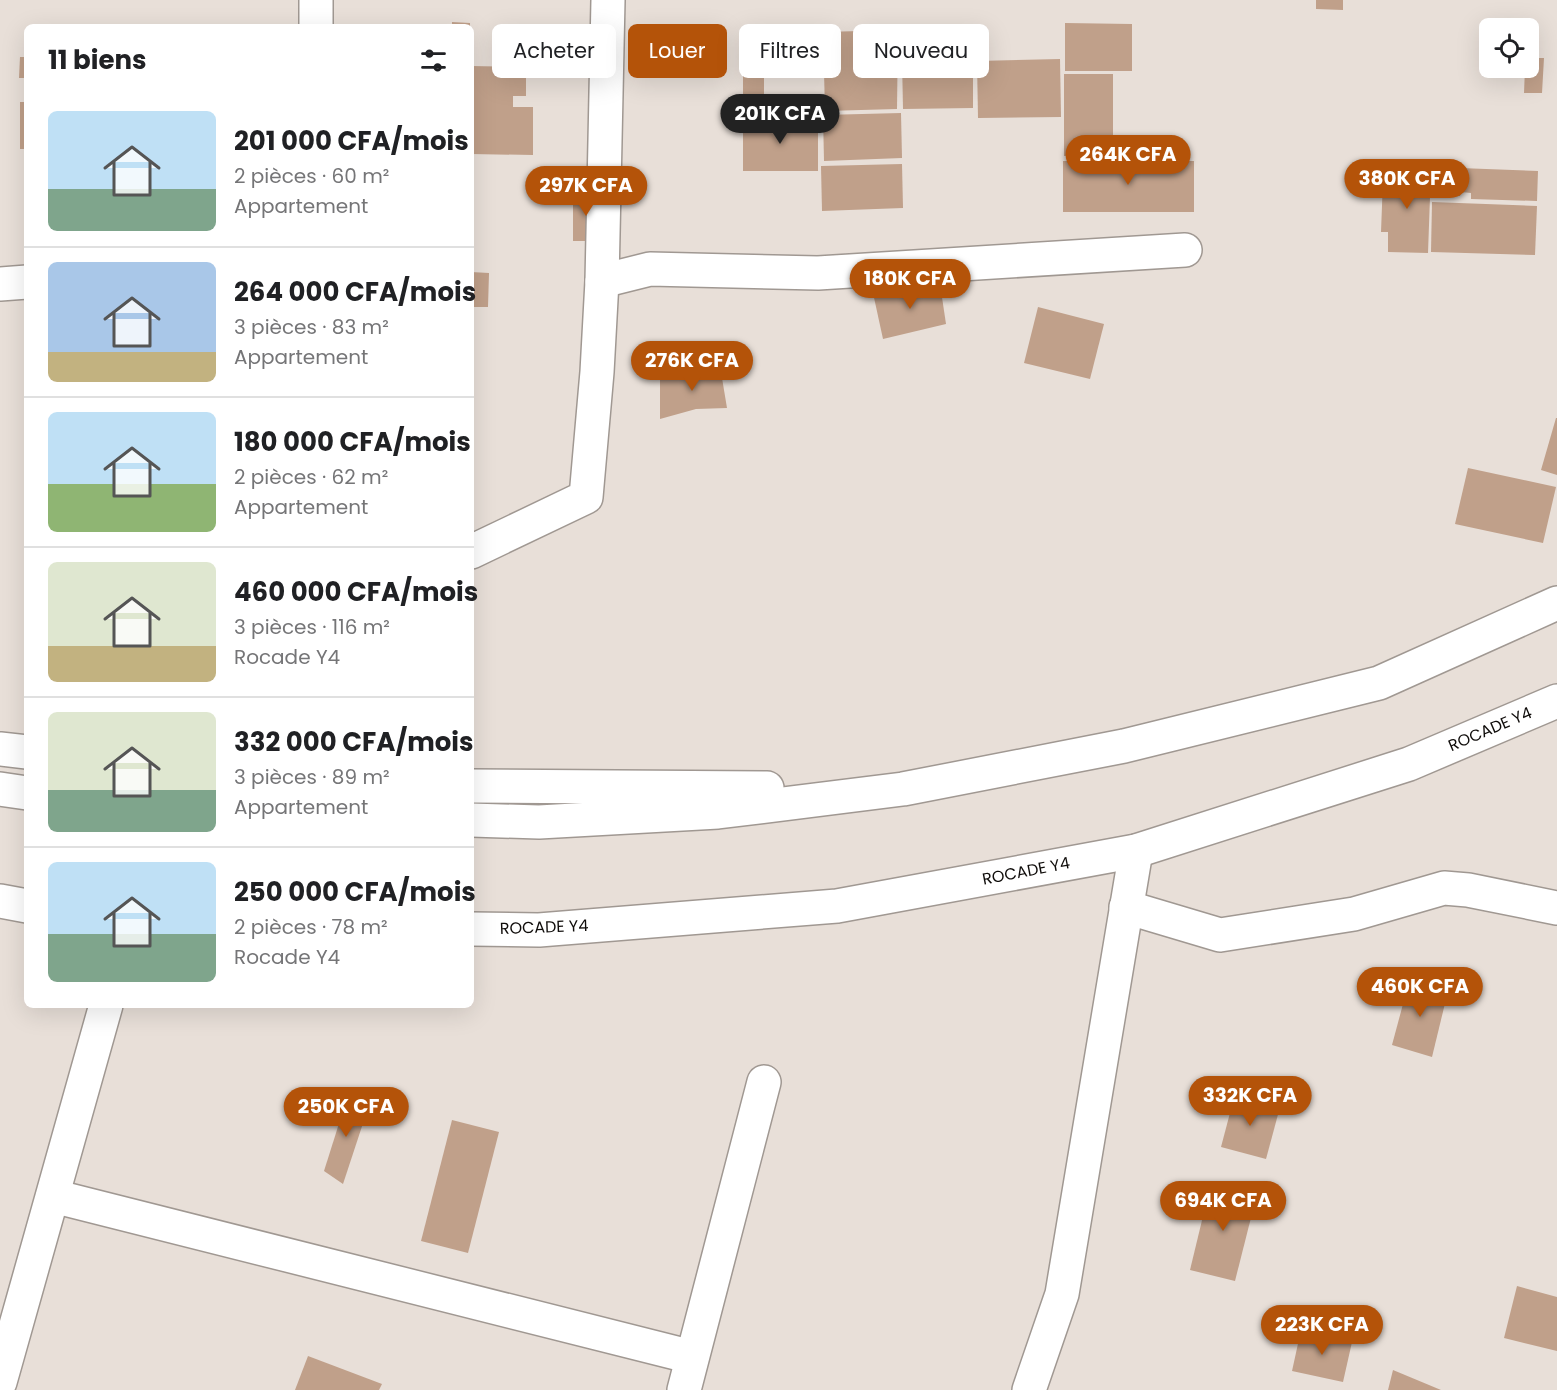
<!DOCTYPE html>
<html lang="fr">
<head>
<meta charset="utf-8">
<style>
  body { margin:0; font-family:Poppins,sans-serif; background:#f2f2f2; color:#202124; height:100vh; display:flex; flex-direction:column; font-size:22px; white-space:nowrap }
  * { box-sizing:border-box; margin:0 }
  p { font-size:20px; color:#757577 }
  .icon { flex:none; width:33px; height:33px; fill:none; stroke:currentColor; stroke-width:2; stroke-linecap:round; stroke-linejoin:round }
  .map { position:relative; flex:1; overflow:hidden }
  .panel { position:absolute; left:24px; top:24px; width:450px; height:984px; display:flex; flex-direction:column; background:#fff; border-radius:9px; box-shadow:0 6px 24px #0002 }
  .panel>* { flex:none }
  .top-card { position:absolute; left:492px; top:24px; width:570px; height:54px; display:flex; gap:12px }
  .tools { position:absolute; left:1479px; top:18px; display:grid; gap:12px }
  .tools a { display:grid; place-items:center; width:60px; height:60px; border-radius:9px; background:#fff; box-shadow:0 6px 24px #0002; font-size:30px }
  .price { position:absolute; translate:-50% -51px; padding:0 14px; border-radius:21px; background:#b45309; color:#fff; font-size:20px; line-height:39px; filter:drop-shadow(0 2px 3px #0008) }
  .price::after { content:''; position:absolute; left:50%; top:36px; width:18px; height:14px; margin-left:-9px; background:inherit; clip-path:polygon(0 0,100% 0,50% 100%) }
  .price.active { background:#222; color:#fff }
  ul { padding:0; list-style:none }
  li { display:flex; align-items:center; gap:18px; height:150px; padding:0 24px }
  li+li { border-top:2px solid #e0e0e0 }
  li span { display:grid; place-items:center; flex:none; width:168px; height:120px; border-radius:9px; color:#555 }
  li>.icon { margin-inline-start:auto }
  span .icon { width:72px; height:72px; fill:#fffc; stroke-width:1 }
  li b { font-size:26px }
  h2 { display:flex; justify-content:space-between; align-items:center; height:72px; padding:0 24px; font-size:26px }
  .tag { padding:0 21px; border-radius:9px; background:#fff; box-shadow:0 6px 24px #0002; font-size:21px; line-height:54px }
  .tag.active { background:#b45309; color:#fff }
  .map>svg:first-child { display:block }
</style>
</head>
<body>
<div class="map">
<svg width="1557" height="1390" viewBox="0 0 1557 1390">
  <rect width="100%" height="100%" fill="#e8dfd8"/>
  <g fill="#c0a08a">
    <path d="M1316 0H1343V10L1316 9Z"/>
    <path d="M452 22 470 23V27H452Z"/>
    <path d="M1065 23 1132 24V71H1065Z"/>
    <path d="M898 30 897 109 825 111 823 32Z"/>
    <path d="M20 57H27V78H19Z"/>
    <path d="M973 58V108L903 109 902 59Z"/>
    <path d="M1528 58H1544L1542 93H1524L1525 68H1528Z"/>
    <path d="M1060 59 1061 117 978 118 977 61Z"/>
    <path d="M471 66 526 67V96H513V107H533V155L471 154Z"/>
    <rect x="743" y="73" width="21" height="39"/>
    <rect x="1064" y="74" width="49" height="82"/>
    <rect x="20" y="102" width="7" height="47"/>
    <path d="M901 113 902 158 824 161 823 115Z"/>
    <rect x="743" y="119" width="75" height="52"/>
    <rect x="1063" y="161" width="131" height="51"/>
    <path d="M902 164 903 208 822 211 821 166Z"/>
    <path d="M1433 167 1538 171 1537 201 1471 199V193L1461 192 1460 196 1446 195 1447 188H1442V194H1432Z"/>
    <path d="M1385 168 1408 169V180H1414V169H1431L1428 253 1388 252V232H1381L1383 179H1385Z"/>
    <rect x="573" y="193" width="26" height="48"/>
    <path d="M1432 202 1537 206 1535 255 1431 252Z"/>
    <path d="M471 272 489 273 488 307H471Z"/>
    <path d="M940 284 946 324 883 339 873 293Z"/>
    <path d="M1038 307 1104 324 1090 379 1024 363Z"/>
    <path d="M720 366 727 408 696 409 660 419V379L693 369Z"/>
    <path d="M1556 418H1557V475L1541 470Z"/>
    <path d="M1468 468 1556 487 1543 543 1455 524Z"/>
    <path d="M1410 978 1448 991 1432 1057 1392 1045Z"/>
    <path d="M1235 1094 1280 1107 1266 1159 1221 1147Z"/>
    <path d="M348 1095 370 1102 343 1184 324 1171Z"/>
    <path d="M452 1120 499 1132 468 1253 421 1241Z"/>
    <path d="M1211 1183 1257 1194 1235 1281 1190 1270Z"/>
    <path d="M1517 1286 1557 1297V1351L1504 1338Z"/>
    <path d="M1301 1330 1352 1342 1343 1382 1292 1371Z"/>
    <path d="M308 1356 382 1384 379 1390H295Z"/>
    <path d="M1393 1370 1441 1390H1388Z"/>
  </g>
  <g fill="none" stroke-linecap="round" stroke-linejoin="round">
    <defs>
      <g id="minor">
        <path d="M316 0V27"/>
        <path d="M602 281 650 269 818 273 1185 250"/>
        <path d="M0 284 27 282"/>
        <path d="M471 552 586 497 597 372 602 281 608 0"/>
        <path d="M1126 907 1220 935 1354 914 1444 888 1468 890 1557 908"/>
        <path d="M53 1196 692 1357"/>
        <path d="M0 1382 106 1005"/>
        <path d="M684 1390 764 1082"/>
        <path d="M1029 1390 1062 1294 1136 851"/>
      </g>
      <g id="highway">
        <path d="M0 749 27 752"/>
        <path d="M471 786 767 788"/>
        <path d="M0 789 27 793"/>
        <path d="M471 820 539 822 718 812 903 789 1124 746 1379 683 1557 603"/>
        <path d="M0 901 27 906"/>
        <path d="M471 929 539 930 837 906 1136 851 1409 764 1557 701"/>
      </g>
    </defs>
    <use href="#minor" stroke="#a09892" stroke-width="36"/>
    <use href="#highway" stroke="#a09892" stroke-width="36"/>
    <use href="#minor" stroke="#fff" stroke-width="33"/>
    <use href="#highway" stroke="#fff" stroke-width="33"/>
  </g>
  <g text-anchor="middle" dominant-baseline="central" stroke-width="6" stroke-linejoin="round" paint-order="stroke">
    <g font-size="16" fill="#0f0c0a" stroke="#fff">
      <text transform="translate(1490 729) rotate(-23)">ROCADE Y4</text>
      <text transform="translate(1026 871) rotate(-11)">ROCADE Y4</text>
      <text transform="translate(544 927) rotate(-2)">ROCADE Y4</text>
    </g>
  </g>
</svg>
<div class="tools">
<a><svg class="icon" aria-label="locate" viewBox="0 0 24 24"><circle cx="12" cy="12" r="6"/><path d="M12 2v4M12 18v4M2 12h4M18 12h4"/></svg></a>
</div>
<b class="price active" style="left:780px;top:145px">201K CFA</b>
<b class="price" style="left:1128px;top:186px">264K CFA</b>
<b class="price" style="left:1407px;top:210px">380K CFA</b>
<b class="price" style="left:586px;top:217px">297K CFA</b>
<b class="price" style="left:910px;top:310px">180K CFA</b>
<b class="price" style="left:692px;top:392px">276K CFA</b>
<b class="price" style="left:1420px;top:1018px">460K CFA</b>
<b class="price" style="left:1250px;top:1127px">332K CFA</b>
<b class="price" style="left:346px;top:1138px">250K CFA</b>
<b class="price" style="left:1223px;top:1232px">694K CFA</b>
<b class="price" style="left:1322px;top:1356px">223K CFA</b>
<div class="top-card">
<a class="tag">Acheter</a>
<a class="tag active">Louer</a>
<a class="tag">Filtres</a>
<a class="tag">Nouveau</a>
</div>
<section class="panel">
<h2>11 biens<svg class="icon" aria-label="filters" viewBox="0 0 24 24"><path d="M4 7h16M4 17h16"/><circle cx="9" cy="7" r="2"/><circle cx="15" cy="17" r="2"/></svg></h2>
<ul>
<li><span style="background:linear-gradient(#bfe0f5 65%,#7fa58c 0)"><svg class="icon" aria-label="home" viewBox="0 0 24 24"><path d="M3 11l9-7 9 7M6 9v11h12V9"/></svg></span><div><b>201 000 CFA/mois</b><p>2 pièces · 60 m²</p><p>Appartement</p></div></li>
<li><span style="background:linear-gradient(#a9c7e8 75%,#c2b280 0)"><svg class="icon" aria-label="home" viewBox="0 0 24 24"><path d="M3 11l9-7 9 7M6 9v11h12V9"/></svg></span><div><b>264 000 CFA/mois</b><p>3 pièces · 83 m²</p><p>Appartement</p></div></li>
<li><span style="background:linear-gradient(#bfe0f5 60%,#8fb573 0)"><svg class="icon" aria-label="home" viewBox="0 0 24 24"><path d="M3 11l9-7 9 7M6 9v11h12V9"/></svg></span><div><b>180 000 CFA/mois</b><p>2 pièces · 62 m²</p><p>Appartement</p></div></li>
<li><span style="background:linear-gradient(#dfe7d0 70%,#c2b280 0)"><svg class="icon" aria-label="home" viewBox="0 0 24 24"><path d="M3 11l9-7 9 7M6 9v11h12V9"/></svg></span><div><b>460 000 CFA/mois</b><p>3 pièces · 116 m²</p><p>Rocade Y4</p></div></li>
<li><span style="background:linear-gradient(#dfe7d0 65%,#7fa58c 0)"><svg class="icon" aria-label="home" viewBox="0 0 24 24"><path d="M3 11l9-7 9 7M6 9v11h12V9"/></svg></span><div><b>332 000 CFA/mois</b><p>3 pièces · 89 m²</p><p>Appartement</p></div></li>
<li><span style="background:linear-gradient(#bfe0f5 60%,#7fa58c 0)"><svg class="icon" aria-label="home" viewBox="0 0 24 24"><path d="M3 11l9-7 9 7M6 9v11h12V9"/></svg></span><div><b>250 000 CFA/mois</b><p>2 pièces · 78 m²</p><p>Rocade Y4</p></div></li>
</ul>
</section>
</div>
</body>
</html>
